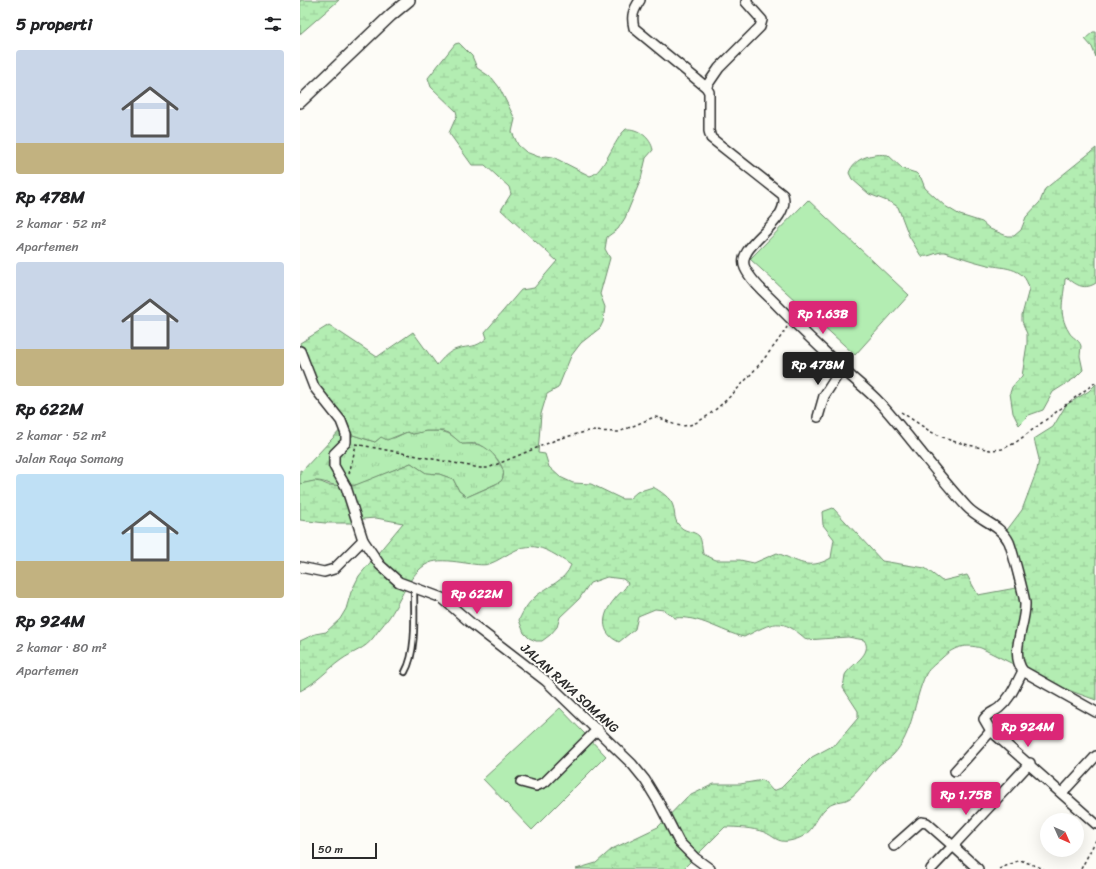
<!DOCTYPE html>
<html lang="id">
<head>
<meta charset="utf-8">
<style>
  body { margin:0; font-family:Sriracha,sans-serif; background:#f2f2f2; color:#202124; height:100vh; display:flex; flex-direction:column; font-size:15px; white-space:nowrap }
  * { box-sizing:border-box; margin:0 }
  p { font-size:13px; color:#757577 }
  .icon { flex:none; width:22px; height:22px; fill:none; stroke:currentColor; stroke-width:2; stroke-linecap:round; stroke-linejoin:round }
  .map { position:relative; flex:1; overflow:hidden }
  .details { display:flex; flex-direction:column; background:#fff; width:300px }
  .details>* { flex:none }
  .needle { width:26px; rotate:135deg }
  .tools { position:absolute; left:740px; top:813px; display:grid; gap:8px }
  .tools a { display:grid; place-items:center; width:44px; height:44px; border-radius:50%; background:#fff; box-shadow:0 4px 16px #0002; font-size:20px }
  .scale { position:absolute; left:12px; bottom:10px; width:65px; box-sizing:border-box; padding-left:4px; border:2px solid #2b2b2b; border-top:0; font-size:11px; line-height:14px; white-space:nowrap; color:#2b2b2b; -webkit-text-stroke:3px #fdfcf7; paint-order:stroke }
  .price { position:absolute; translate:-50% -34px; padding:0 9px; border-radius:4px; background:#db2777; color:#fff; font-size:13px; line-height:26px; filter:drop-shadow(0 1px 2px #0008) }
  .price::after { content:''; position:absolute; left:50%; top:24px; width:12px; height:9px; margin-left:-6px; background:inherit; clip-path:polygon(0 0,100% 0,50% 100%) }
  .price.current { background:#222; color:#fff }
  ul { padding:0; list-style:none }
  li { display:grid; align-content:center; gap:8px; height:212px; padding:0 16px }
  li span { display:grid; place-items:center; height:124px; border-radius:4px; color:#555 }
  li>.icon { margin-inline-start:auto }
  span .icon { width:72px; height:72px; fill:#fffc; stroke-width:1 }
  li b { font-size:17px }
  h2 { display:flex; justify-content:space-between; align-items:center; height:48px; padding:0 16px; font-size:17px }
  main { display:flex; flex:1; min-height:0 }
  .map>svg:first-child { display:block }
</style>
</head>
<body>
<main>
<section class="details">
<h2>5 properti<svg class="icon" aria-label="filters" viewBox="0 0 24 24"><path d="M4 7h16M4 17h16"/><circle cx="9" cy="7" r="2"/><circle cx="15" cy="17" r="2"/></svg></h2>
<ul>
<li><span style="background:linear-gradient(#c9d6e8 75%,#c2b280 0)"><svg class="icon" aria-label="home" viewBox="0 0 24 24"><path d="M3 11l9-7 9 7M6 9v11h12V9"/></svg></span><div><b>Rp 478M</b><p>2 kamar · 52 m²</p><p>Apartemen</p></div></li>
<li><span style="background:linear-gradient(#c9d6e8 70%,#c2b280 0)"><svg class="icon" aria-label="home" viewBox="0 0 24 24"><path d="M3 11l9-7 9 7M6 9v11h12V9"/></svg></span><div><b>Rp 622M</b><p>2 kamar · 52 m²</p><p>Jalan Raya Somang</p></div></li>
<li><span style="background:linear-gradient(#bfe0f5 70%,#c2b280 0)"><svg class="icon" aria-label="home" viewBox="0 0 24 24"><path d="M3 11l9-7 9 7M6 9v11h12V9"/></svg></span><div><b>Rp 924M</b><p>2 kamar · 80 m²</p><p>Apartemen</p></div></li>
</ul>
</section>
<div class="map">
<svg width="796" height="869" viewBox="0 0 796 869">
  <defs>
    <pattern id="grass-tufts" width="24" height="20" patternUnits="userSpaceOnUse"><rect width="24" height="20" fill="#b3edb2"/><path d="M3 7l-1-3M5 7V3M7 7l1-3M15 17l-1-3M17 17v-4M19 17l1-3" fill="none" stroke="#9acb99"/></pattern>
    <pattern id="forest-firs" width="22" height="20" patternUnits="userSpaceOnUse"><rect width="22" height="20" fill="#b3edb2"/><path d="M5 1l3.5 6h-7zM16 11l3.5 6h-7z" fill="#9acb99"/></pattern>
    <pattern id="wetland-marsh" width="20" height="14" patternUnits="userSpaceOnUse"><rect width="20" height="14" fill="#b3edb2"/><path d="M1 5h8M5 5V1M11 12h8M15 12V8" fill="none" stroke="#9acb99"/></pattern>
  </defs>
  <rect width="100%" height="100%" fill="#fdfcf7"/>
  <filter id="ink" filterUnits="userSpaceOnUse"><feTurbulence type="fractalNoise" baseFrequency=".025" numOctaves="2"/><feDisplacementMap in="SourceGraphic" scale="8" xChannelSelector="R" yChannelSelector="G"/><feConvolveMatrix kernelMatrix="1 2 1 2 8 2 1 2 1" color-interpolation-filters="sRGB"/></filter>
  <g filter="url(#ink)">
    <path fill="url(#grass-tufts)" stroke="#6f8c6e" d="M126 431C145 431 148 431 162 444 188 443 191 449 204 471L202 481 167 497 159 491 153 479 139 474 126 473 111 463 57 485 40 486 35 458 53 435 75 442 81 437 94 438 107 432 113 434Z"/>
    <path fill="url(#forest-firs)" stroke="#6f8c6e" d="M46 424 53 435 35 458 40 486C30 485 24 481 17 481 11 481 6 484 0 484V470L2 471Z"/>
    <g fill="url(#wetland-marsh)" stroke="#6f8c6e">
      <path d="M0 0H39L0 34Z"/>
      <path d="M793 32H796V57L792 47 785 39Z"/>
      <path d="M159 43 172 56 177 68 192 78 199 87 215 119 212 132 218 145 226 152 239 157 246 156 253 157 290 176C304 173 314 139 326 129 338 128 351 138 353 150L346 158 341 179 325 218 318 229 307 237 305 249 310 258 300 294 305 307 303 322 300 328 281 343 271 356 258 388 247 394 241 414 238 453 245 454 249 467 260 477 273 483 291 484 322 499H329L337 492 353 487C360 491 371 498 373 506 375 512 374 519 378 524 384 533 393 530 399 536 402 540 402 549 403 554L416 560H440L454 563 477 553C499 561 508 571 531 558L534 539 523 525 522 512 533 508 582 561 625 568 642 581 667 575 678 595 716 588 704 534 722 510 737 470 739 459 734 439 753 427 766 405 789 391 796 384V700L757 686 681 648C666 644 655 646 643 657 638 662 629 668 626 674 613 701 614 733 593 755 589 759 584 761 580 764 569 775 562 789 550 798 543 803 534 800 528 806 511 821 516 836 489 841 477 843 474 836 464 832 452 828 438 827 425 827L383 869H276L296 863 312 849 358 827 387 797 414 784H440L463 780 473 791 481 788 512 757 536 744 558 718V711L543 688C544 684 544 679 545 675 550 665 574 654 564 640L548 637 507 640C480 616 474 622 444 637 421 632 399 615 375 618L364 610 355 609 338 616 335 629 319 642C299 633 302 614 314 600 318 594 325 590 328 583L323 579 307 577 290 583 279 599 260 617 257 627 250 635 242 641H236L229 638 224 633 219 620C223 611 228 603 236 596 248 586 265 581 271 565 254 554 237 540 216 550 207 554 198 561 189 564 178 568 145 556 129 563 109 572 100 603 88 619 83 625 78 631 73 638 65 649 52 652 41 660 27 670 16 683 0 691V641L15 634 26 632 40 619 46 609 51 592 59 576 103 523 76 518 63 519 55 523H25L0 520V484L14 481 21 482 28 485 53 486 111 463 126 473 139 474 153 479 159 491 167 497C173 494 198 484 201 481 211 470 189 446 177 444 173 443 167 444 162 444L149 433 143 431H126L113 434 107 432 87 440 81 437 75 442 53 435 10 374 0 343 29 325 77 357 113 332 137 365C142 359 149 351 157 349 170 345 175 349 187 338L185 332 221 290 234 288 257 261 201 210 211 194 209 187 185 165H172L149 133 157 115 156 111 131 87 128 78 155 44Z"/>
      <path d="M796 148V283C785 290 777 286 768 278L765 279C764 300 757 312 769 332 772 338 779 339 781 346L780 356 783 370 775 378 753 392 743 410 729 415 719 425 713 413 710 393 712 387 722 376 727 344V334L722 321V315L729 289C725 265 701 269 684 264 671 261 658 256 645 252 637 251 629 258 621 256L609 236 598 207 592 203 569 194 552 179 549 173C554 157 574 153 588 155L603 169 616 173 621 178 625 188 645 206 660 215 682 222 690 229 707 236H714L721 230 726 217 740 202 745 189Z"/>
    </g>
    <g fill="#b3edb2" stroke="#6f8c6e">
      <path d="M508 200 609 295 555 355 450 259Z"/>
      <path d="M260 708 306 756 232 830 183 779Z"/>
    </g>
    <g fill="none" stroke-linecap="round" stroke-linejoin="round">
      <defs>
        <path id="service" d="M105 672C117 651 114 613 114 589"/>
        <g id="minor">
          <path d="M340 0C333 11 331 16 334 28L406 87 409 92V131L411 138 483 195C492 223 434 245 445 268 451 281 464 292 474 302 497 326 522 349 546 372 557 382 569 391 580 403 610 436 636 474 667 507 679 520 701 525 709 542 712 549 724 595 725 603 726 625 709 652 723 671L796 712"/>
          <path d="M406 87 419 68 460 27 462 20 446 2 447 0"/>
          <path d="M0 351 14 387 41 421 46 434V442L34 454V466L46 487 63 540 80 565 99 582 142 598 172 624 246 681 332 764 345 780 359 803 379 842 395 858 410 869"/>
          <path d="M518 417 524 396 542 368"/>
          <path d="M0 567 24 572 34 569 63 540"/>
          <path d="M723 671C716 684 711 698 699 708 694 712 688 713 684 719L691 731 796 824"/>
          <path d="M655 771 691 731"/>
          <path d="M221 782 236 786 245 782 298 729"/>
          <path d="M762 793 796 756"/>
          <path d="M594 846 621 822 627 823 653 846 631 869"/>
          <path d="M678 869 653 846 730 763"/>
        </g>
        <path id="tertiary" d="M0 102 91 15 109 0"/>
      </defs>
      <use href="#service" stroke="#2b2b2b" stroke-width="8"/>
      <use href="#minor" stroke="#2b2b2b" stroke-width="12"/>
      <use href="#tertiary" stroke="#2b2b2b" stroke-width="14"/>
      <g stroke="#2b2b2b" stroke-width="1.5" stroke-dasharray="3 3" stroke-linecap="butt">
        <path d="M601 412 631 432 652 441 690 450 702 449 715 443 796 382"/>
        <path d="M55 444 180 468H188L258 439 289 431 319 432 354 417C365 417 373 429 389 425 416 420 473 351 487 327"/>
        <path d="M49 474 56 445"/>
        <path d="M699 869 720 860 744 869"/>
        <path d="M781 869 796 840"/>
      </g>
      <use href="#service" stroke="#fdfcf7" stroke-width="4.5"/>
      <use href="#minor" stroke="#fdfcf7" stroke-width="9"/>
      <use href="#tertiary" stroke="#fdfcf7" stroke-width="11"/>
    </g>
  </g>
  <g text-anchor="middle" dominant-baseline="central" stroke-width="4" stroke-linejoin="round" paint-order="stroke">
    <g font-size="13" fill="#2b2b2b" stroke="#fdfcf7">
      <text transform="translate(270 688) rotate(42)">JALAN RAYA SOMANG</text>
    </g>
  </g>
</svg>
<div class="tools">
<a><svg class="needle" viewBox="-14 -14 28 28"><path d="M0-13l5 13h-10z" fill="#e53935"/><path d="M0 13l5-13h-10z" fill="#757577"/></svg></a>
</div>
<div class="scale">50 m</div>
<b class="price" style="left:523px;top:335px">Rp 1.63B</b>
<b class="price current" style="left:518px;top:386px">Rp 478M</b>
<b class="price" style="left:177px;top:615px">Rp 622M</b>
<b class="price" style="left:728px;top:748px">Rp 924M</b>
<b class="price" style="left:666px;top:816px">Rp 1.75B</b>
</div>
</main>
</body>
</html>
